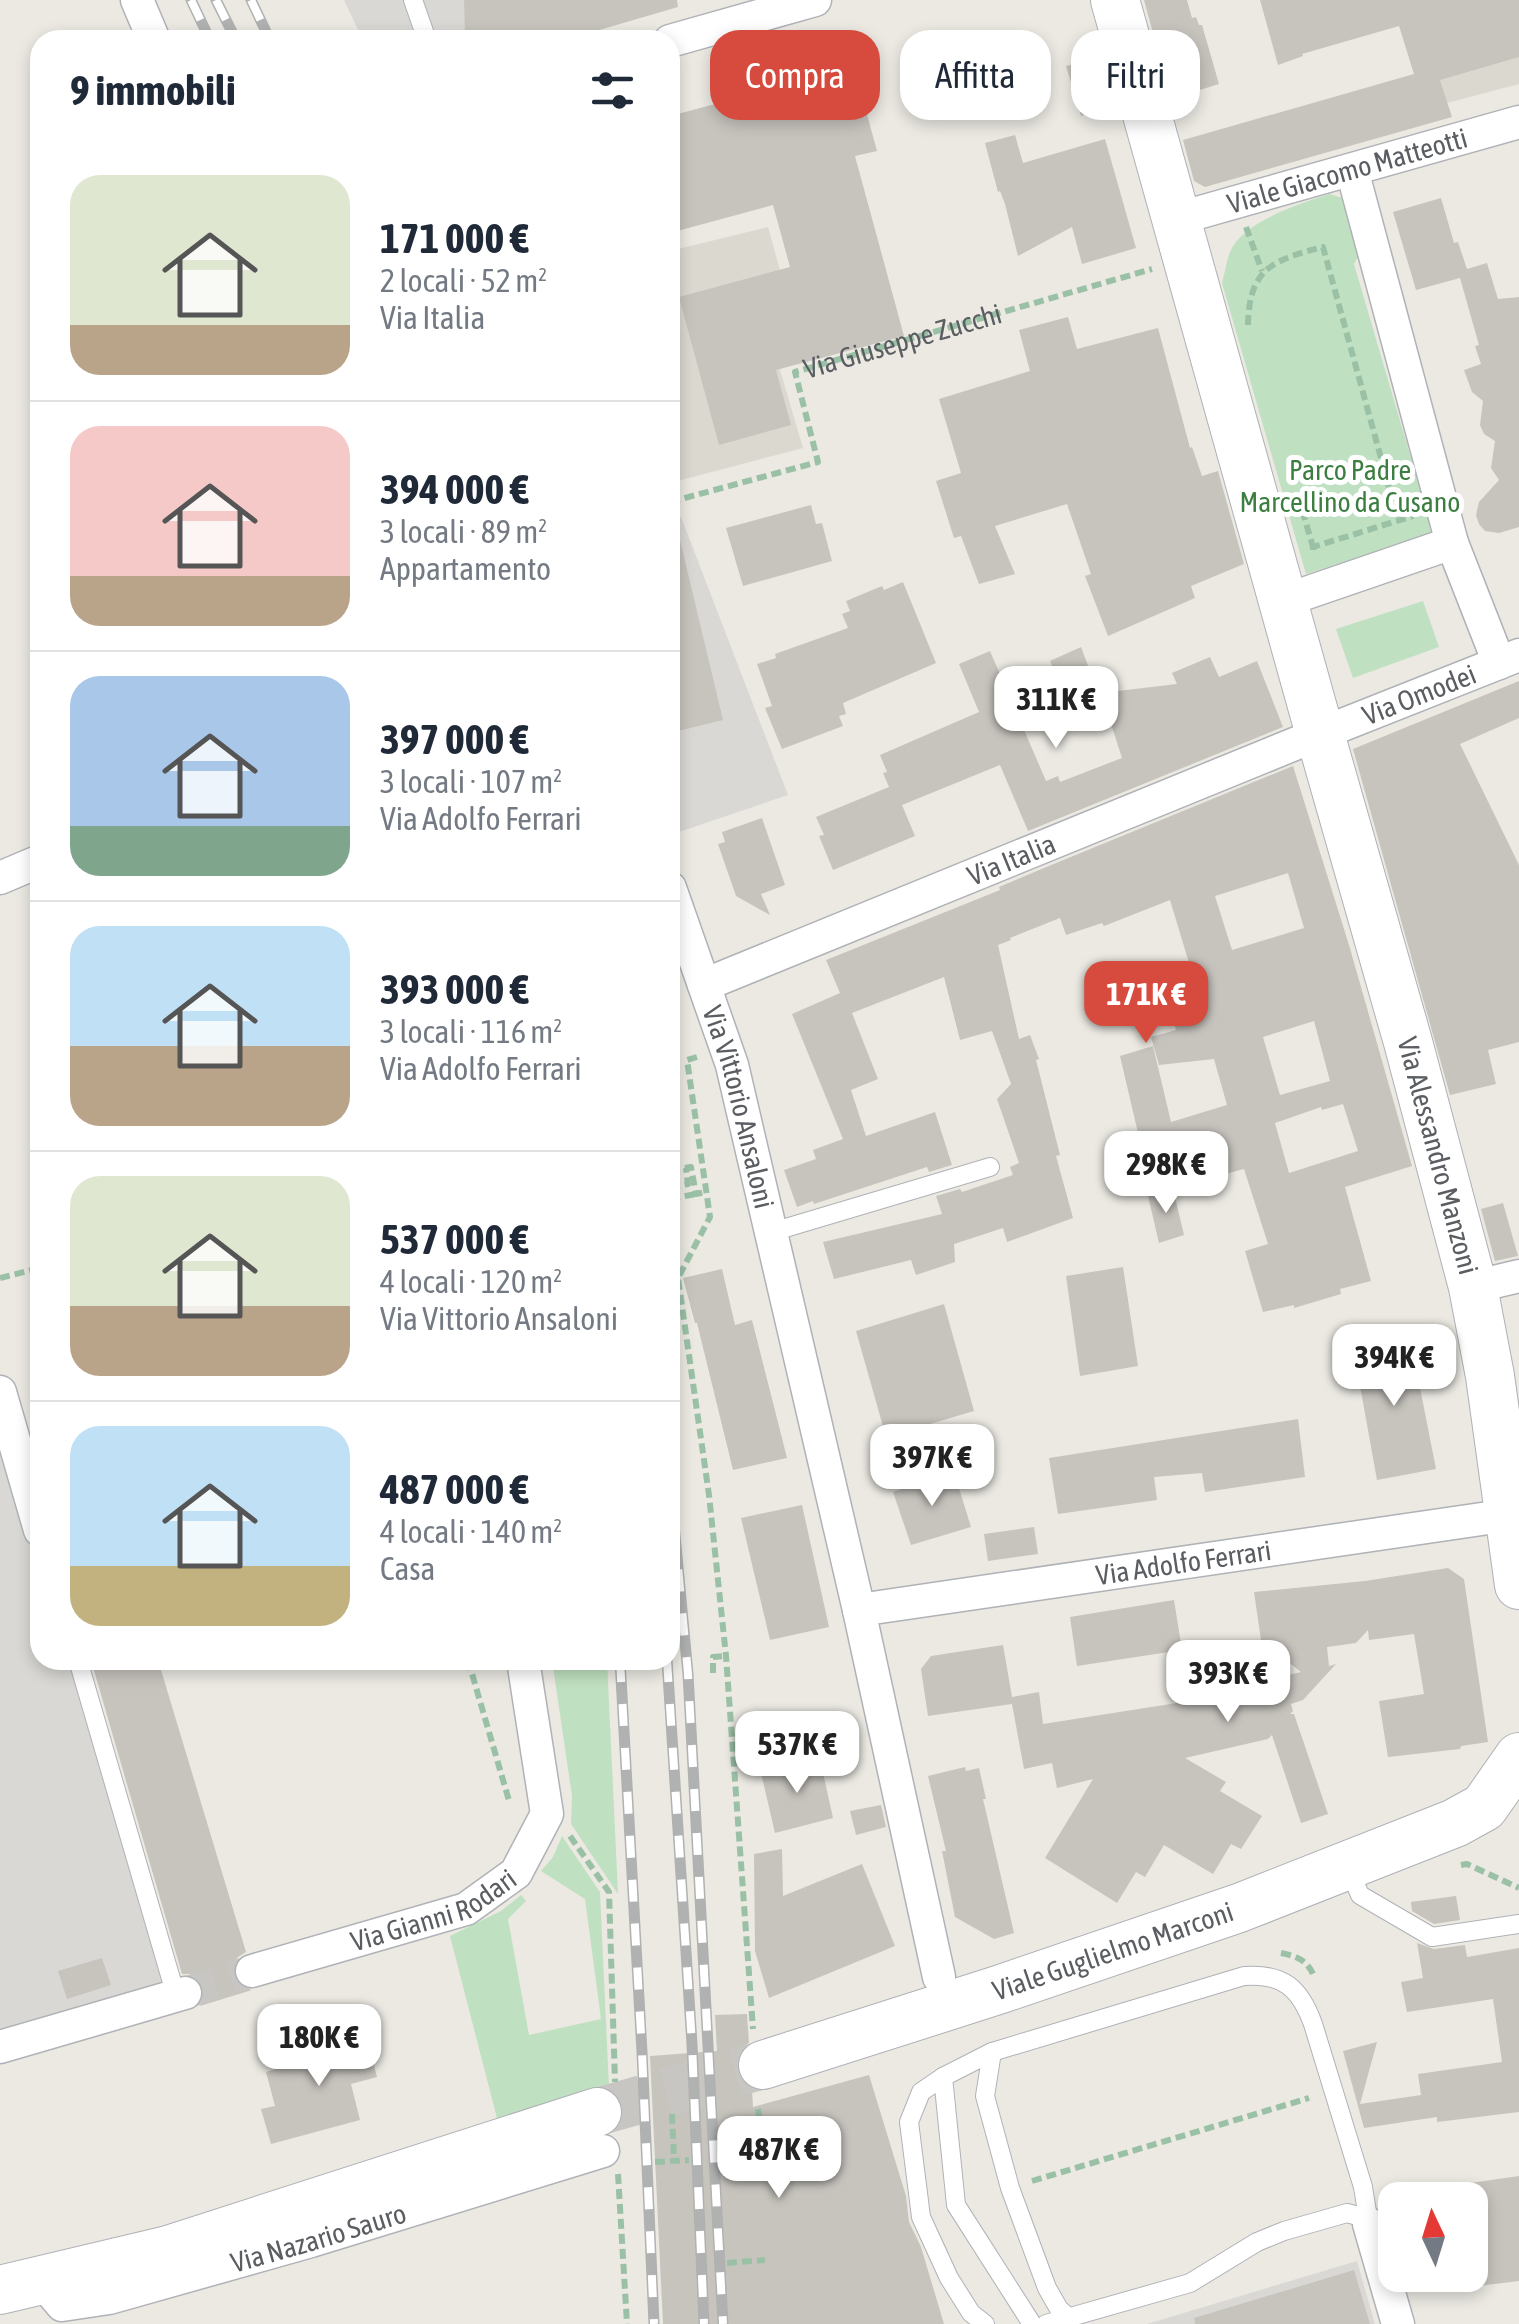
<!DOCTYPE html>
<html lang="it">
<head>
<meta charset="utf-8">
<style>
  body { margin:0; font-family:"Asap Condensed",sans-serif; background:#f2f2f3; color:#1f2937; height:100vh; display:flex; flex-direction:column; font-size:38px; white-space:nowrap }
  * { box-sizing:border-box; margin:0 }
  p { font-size:32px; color:#747a83 }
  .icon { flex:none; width:55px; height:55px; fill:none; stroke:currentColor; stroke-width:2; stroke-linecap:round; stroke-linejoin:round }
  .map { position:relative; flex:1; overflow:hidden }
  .sheet { position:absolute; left:30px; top:30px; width:650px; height:1640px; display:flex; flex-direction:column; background:#fff; border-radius:30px; box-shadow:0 5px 15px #0003 }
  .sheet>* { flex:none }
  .banner { position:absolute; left:710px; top:30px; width:658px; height:90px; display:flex; gap:20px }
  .needle { width:65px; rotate:356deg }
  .fabs { position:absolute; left:1378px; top:2182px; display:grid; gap:20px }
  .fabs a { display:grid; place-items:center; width:110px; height:110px; border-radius:20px; background:#fff; box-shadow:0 5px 15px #0003; font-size:50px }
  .price { position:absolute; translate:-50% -85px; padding:0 22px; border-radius:20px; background:#fff; color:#222; font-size:32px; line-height:65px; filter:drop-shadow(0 2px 5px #0008) }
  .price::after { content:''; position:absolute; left:50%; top:60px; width:30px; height:22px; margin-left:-15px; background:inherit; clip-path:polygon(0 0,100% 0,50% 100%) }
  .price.current { background:#d64b3d; color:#fff }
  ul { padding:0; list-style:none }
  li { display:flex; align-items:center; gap:30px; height:250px; padding:0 40px }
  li+li { border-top:2px solid #e0e1e3 }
  li span { display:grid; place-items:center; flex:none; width:280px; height:200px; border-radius:30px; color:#555 }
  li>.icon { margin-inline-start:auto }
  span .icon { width:120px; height:120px; fill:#fffc; stroke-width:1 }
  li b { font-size:42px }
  h2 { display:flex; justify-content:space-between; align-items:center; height:120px; padding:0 40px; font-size:42px }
  .tag { padding:0 35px; border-radius:30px; background:#fff; box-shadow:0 5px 15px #0003; font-size:35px; line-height:90px }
  .tag.current { background:#d64b3d; color:#fff }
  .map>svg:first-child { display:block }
</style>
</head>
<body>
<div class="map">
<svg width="1519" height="2324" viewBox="0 0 1519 2324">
  <rect width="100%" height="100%" fill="#ebe9e2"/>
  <g fill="#dad8d4">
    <path d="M344 0H494L505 40H363Z"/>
    <path d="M681 517 788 795 679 832 670 808V520Z"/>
    <path d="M0 1410 40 1549V1660H72L167 1993 0 2032Z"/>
    <path d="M1357 2261 1375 2324H1147Z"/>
  </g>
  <g fill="#dbd8d0">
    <path d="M1519 0V84L1447 103 1422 24Z"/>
    <path d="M768 227 803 354 778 363 803 448 670 483V251Z"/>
  </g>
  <g fill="#c0e1c1">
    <path d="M1330 194 1351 201 1365 244 1354 264 1433 533 1306 574 1222 283C1225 273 1226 262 1230 252 1242 222 1301 203 1330 194Z"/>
    <path d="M1423 601 1439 647 1353 678 1336 629Z"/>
    <path d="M552 1660H607L618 1894 571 1824 572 1796Z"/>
    <path d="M562 1836 600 1892 609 2087 499 2126 450 1936 501 1911 521 1895 526 1901 508 1919 529 2035 601 2019 585 1899 541 1871 553 1857Z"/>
  </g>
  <g fill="#c7c4be" fill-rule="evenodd">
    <path d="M464 0H677L678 7 565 40H505L504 34 465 35Z"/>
    <path d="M1144 0H1187L1192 18 1196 17 1199 25H1202L1219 84 1171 99Z"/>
    <path d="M1260 0H1519V57L1440 80 1452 117 1205 187 1194 181 1183 140 1414 74 1399 26 1302 54 1303 56 1278 65Z"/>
    <path d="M1102 57 1116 107 1081 116 1066 66Z"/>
    <path d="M854 67 877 151 855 156 904 336 776 370 791 425 719 445 679 297 790 267 773 205 670 233V116Z"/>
    <path d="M1015 135 1023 163 1105 139 1136 248 1082 264 1072 227 1018 256 1005 204 1000 191 998 192 985 143Z"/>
    <path d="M1441 198 1454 243 1458 242 1467 269 1487 263 1498 299 1519 297V527L1499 533 1485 531 1479 524 1476 515 1479 502 1499 480 1491 468 1495 441 1484 434 1480 425 1483 401 1472 392 1464 370 1481 364 1475 346 1479 345 1460 278 1416 290 1393 212Z"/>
    <path d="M1068 317 1077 349 1158 328 1190 448 1192 447 1202 476 1218 471 1244 564 1191 586 1195 598 1108 636 1085 576 1091 574 1067 504 995 526 1015 574 979 584 961 536 954 538 936 481 961 473 939 399 1030 371 1019 330Z"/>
    <path d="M811 505 816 524 822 523 832 561 743 586 726 528Z"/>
    <path d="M680 540 723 720 670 733V541Z"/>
    <path d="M903 582 936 663 843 703 846 714 839 716 843 726 782 749 765 708 772 706 757 664 776 658 775 654 848 628 842 614 850 611 846 601 882 586 884 590Z"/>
    <path d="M1081 647 1090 671 1061 686 1050 661Z"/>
    <path d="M990 651 1046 781 1058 776 1060 782 1122 758 1101 693 1177 684 1172 673 1210 657 1219 677 1257 661 1283 727 1028 831 1000 765 902 805 915 836 833 870 819 836 824 835 816 817 889 787 883 773 887 772 880 755 979 712 959 664Z"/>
    <path d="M1519 681V718L1460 744 1519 865V1042L1488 1050 1496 1084 1450 1095 1353 749Z"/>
    <path d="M1293 766 1349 945 1412 1166 1345 1187 1371 1281 1340 1289 1341 1294 1294 1308V1305L1263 1312 1245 1251 1268 1244 1244 1169 1153 1193 1136 1134 1138 1133 1120 1056 1153 1046 1171 1122 1227 1105 1214 1059 1159 1065 1151 1037 1176 1030 1167 999 1185 994 1176 967 1189 963 1170 900 1104 926 1102 923 1066 935 1060 918 1010 938 1011 940 998 945 1019 1039 1030 1035 1039 1059 1036 1060 1060 1155 1056 1156 1073 1218 1007 1242 1003 1228 954 1244 955 1262 916 1275 911 1260 834 1279 823 1242 942 1214 936 1196 960 1189 962 1192 1013 1175 1010 1167 1019 1163 997 1099 1011 1084 992 1031 960 1040 944 977 852 1013 878 1079 851 1090 866 1136 935 1112 952 1165 929 1172 927 1167 814 1204 813 1201 797 1207 784 1170 816 1159 813 1150 843 1139 792 1014 840 993 826 960 1000 890 999 887 1044 868ZM1288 873 1304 928 1232 950 1215 896ZM1314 1021 1330 1081 1280 1095 1263 1037ZM1343 1104 1358 1151 1289 1173 1275 1123 1321 1107 1322 1110Z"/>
    <path d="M762 818 785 885 761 894 770 915 736 896 718 844 725 842 722 832Z"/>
    <path d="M1173 1189 1184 1235 1159 1243 1148 1196Z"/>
    <path d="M1503 1203 1518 1256 1495 1261 1481 1209Z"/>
    <path d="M1123 1267 1138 1366 1080 1376 1066 1276Z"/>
    <path d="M722 1269 735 1325 752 1320 787 1458 733 1470 697 1323H695L683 1278Z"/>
    <path d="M944 1304 974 1411 886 1437 856 1331Z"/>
    <path d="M1410 1337 1436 1469 1377 1480 1353 1347Z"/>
    <path d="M1298 1419 1305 1477 1205 1492 1202 1473 1154 1477 1157 1500 1058 1514 1049 1458Z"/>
    <path d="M954 1472 971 1527 911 1545 893 1492Z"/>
    <path d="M802 1505 829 1627 770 1640 741 1518Z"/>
    <path d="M1034 1527 1038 1554 988 1561 984 1534Z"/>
    <path d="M1448 1568 1464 1579 1488 1742 1461 1746 1460 1749 1388 1757 1379 1701 1424 1694 1414 1634 1369 1640 1368 1630 1356 1643 1327 1647 1329 1666 1336 1664 1303 1700 1291 1704 1293 1711 1290 1714H1294L1328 1814 1301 1823 1272 1735 1268 1739 1185 1758 1226 1782 1220 1791 1262 1816 1241 1849 1231 1844 1213 1874 1164 1845 1145 1877 1136 1872 1117 1903 1045 1858 1093 1779 1057 1788 1052 1763 1024 1769 1012 1704 928 1716 921 1669 931 1656 1003 1645 1012 1697 1039 1692 1043 1724 1234 1694 1256 1683 1301 1672 1261 1640 1254 1592 1365 1581Z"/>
    <path d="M1174 1600 1182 1650 1077 1666 1070 1617Z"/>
    <path d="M91 1660H158L246 1952 238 1957 233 1965V1977L239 1986 252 1990 200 2006 205 1997 204 1986 198 1978 191 1974H182Z"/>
    <path d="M820 1759 833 1818 775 1833 761 1773Z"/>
    <path d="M965 1767 966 1771 979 1768 986 1799H983L1014 1933 994 1939 955 1917 942 1851H946L928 1776Z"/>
    <path d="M881 1805 886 1827 856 1835 850 1811Z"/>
    <path d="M782 1849 783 1896 862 1864 895 1946 769 1998 755 1951 754 1854Z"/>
    <path d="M1456 1896 1460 1920 1434 1924 1412 1911 1411 1902Z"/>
    <path d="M1417 1943 1434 1949 1465 1945 1467 1957 1519 1948V2112L1437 2122V2117L1364 2128 1343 2051 1377 2042 1360 2104 1421 2095 1418 2074 1502 2062 1493 1999 1407 2012 1401 1982 1423 1978Z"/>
    <path d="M102 1958 111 1985 67 1999 58 1971Z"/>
    <path d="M747 2014 749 2043 742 2047 736 2058 737 2072 744 2085 752 2089 753 2107 869 2075 906 2196 909 2222 921 2247 944 2324H663L650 2056 717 2051 715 2015Z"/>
    <path d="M364 2027 377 2077 351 2084 360 2120 271 2144 261 2109 275 2106 266 2072 333 2051 329 2036Z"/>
    <path d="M1519 2176V2281L1470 2287V2183Z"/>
    <path d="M1354 2270 1370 2324H1195L1194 2318Z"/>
  </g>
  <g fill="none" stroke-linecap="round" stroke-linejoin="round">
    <path stroke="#c7c6c2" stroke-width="32" stroke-dasharray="32 16" stroke-linecap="butt" d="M185 1993 252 1971"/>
    <path stroke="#c7c6c2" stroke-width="48" stroke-dasharray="48 24" stroke-linecap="butt" d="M597 2112 763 2065"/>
    <defs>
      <g id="lane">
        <path d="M413 0 427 40"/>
        <path d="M772 1232 990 1167"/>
        <path d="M78 1660 176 1996"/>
        <path d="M1347 1865 1360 1895 1432 1937 1519 1924"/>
        <path d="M992 2052 985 2096 1010 2188 1047 2288 1059 2309 1069 2318"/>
        <path d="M943 2077 956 2205 1032 2324"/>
        <path d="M985 2324 971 2313 949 2278 921 2217 909 2122 921 2092 943 2077 992 2052 1244 1976C1283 1973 1300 1988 1313 2024L1363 2187 1369 2224"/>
        <path d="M1046 2324 1190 2283 1257 2242 1284 2231 1347 2213 1358 2216 1369 2224"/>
      </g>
      <g id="street">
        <path d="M137 0 154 40"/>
        <path d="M670 41 815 0"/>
        <path d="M1352 170 1452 543 1499 663"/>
        <path id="s2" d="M1176 219 1519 122"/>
        <path d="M1283 601 1452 543"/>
        <path d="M0 878 40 861"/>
        <path id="s3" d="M670 888 732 1065 859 1610 939 1977"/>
        <path id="s4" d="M704 985 1297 743 1519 655"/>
        <path d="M1473 1287 1519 1276"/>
        <path d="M0 1392 40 1530"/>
        <path id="s5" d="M859 1610 1509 1515"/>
        <path id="s6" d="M252 1971 466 1909 516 1873 547 1814 523 1660"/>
        <path d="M0 2047 185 1993"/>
        <path d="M1369 2224 1398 2324"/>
        <path id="s7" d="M41 2280 62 2305 109 2298 311 2241 603 2151"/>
      </g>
      <g id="secondary">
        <path id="s8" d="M1115 0 1320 734 1408 1042 1473 1287 1490 1376 1519 1585"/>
        <path id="s9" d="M763 2065 1001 1989 1239 1908 1455 1823 1484 1807 1519 1757"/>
        <path d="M0 2290 168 2250 597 2112"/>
      </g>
    </defs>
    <use href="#lane" stroke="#afb2b6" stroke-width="20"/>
    <use href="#street" stroke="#afb2b6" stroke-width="35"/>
    <use href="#secondary" stroke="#aeb1b6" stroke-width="50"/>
    <g stroke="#9ac1a6" stroke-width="6" stroke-dasharray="10 5" stroke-linecap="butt">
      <path d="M1246 227 1262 271"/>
      <path d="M1248 325C1249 268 1273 260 1323 247L1398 520"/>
      <path d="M1298 496 1313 547"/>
      <path id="s1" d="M670 502 818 462 795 372 1152 269"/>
      <path d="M1313 550V547L1413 516"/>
      <path d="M697 1057 687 1060 710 1217 678 1278 709 1495 726 1656 753 2029"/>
      <path d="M670 1170 691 1167 696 1194 706 1192"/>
      <path d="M670 1188 688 1184 686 1168"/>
      <path d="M670 1199 696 1194"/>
      <path d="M34 1270 40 1288"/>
      <path d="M0 1278 40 1268"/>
      <path d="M468 1660 510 1804"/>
      <path d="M713 1673V1657L726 1656"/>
      <path d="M570 1836 609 1892 615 2082"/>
      <path d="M1461 1865 1467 1864 1519 1888"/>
      <path d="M1281 1953C1297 1956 1307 1960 1314 1976"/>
      <path d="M758 2109 766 2156"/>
      <path d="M672 2114 674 2161"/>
      <path d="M655 2162 689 2160"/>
      <path d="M618 2174 627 2324"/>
      <path d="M1032 2181 1309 2098"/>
      <path d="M727 2263 765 2260"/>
    </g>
    <use href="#lane" stroke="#fff" stroke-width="18"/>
    <use href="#street" stroke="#fff" stroke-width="32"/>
    <use href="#secondary" stroke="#fff" stroke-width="48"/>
    <defs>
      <g id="rail">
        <path d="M191 0 210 40"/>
        <path d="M216 0 236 40"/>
        <path d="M251 0 270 40"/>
        <path d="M670 1482 688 1674 723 2324"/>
        <path d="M620 1660 642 2052 654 2324"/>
        <path d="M667 1660 692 2044 704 2324"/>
      </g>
    </defs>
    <use href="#rail" stroke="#b0b1b1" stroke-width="11"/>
    <use href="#rail" stroke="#fff" stroke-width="8" stroke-dasharray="22" stroke-linecap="butt"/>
  </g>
  <g text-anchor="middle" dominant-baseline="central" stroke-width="10" stroke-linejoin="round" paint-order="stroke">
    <g font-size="28" fill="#5a5d61" stroke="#fff">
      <text stroke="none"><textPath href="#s2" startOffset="178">Viale Giacomo Matteotti</textPath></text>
      <text stroke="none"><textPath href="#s1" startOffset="358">Via Giuseppe Zucchi</textPath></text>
      <text stroke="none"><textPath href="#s4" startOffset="772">Via Omodei</textPath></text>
      <text stroke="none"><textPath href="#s4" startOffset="332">Via Italia</textPath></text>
      <text stroke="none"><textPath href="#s3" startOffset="230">Via Vittorio Ansaloni</textPath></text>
      <text stroke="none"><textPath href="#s8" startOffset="1200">Via Alessandro Manzoni</textPath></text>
      <text stroke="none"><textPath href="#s5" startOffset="328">Via Adolfo Ferrari</textPath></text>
      <text stroke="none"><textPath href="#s6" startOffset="192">Via Gianni Rodari</textPath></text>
      <text stroke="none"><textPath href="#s9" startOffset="368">Viale Guglielmo Marconi</textPath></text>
      <text stroke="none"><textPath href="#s7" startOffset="298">Via Nazario Sauro</textPath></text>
    </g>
    <g font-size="28" fill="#3c7d40" stroke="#fff">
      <text x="1350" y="470">Parco Padre<tspan x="1350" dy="32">Marcellino da Cusano</tspan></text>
    </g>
  </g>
</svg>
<div class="fabs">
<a><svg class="needle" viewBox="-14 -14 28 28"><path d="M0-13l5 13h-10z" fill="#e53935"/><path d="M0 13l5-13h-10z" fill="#747a83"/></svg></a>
</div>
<b class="price" style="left:1056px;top:751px">311K €</b>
<b class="price current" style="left:1146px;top:1046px">171K €</b>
<b class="price" style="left:1166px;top:1216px">298K €</b>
<b class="price" style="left:1394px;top:1409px">394K €</b>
<b class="price" style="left:932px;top:1509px">397K €</b>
<b class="price" style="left:1228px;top:1725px">393K €</b>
<b class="price" style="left:797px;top:1796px">537K €</b>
<b class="price" style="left:319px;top:2089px">180K €</b>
<b class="price" style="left:779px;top:2201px">487K €</b>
<div class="banner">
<a class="tag current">Compra</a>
<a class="tag">Affitta</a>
<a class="tag">Filtri</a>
</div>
<section class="sheet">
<h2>9 immobili<svg class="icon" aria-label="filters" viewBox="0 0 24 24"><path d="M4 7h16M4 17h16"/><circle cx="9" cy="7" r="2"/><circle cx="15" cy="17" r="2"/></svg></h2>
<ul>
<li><span style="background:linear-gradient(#dfe7d0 75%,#b9a48a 0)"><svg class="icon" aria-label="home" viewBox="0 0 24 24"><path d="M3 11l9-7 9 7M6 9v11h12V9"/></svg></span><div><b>171 000 €</b><p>2 locali · 52 m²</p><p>Via Italia</p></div></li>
<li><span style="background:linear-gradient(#f6c9c9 75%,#b9a48a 0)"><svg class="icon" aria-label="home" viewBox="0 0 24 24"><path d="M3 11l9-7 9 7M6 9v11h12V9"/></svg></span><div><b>394 000 €</b><p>3 locali · 89 m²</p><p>Appartamento</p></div></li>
<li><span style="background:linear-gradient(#a9c7e8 75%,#7fa58c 0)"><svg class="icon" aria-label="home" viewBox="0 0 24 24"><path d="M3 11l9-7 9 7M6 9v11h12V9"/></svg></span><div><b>397 000 €</b><p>3 locali · 107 m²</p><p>Via Adolfo Ferrari</p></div></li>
<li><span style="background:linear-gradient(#bfe0f5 60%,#b9a48a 0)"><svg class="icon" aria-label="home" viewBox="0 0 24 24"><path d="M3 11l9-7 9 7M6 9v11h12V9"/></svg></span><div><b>393 000 €</b><p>3 locali · 116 m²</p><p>Via Adolfo Ferrari</p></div></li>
<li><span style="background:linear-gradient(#dfe7d0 65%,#b9a48a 0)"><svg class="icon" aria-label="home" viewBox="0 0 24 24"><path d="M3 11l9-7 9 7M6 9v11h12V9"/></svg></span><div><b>537 000 €</b><p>4 locali · 120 m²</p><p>Via Vittorio Ansaloni</p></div></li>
<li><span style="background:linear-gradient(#bfe0f5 70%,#c2b280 0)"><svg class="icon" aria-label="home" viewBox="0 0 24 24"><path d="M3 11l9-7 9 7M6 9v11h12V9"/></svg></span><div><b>487 000 €</b><p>4 locali · 140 m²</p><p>Casa</p></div></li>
</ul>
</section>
</div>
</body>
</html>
